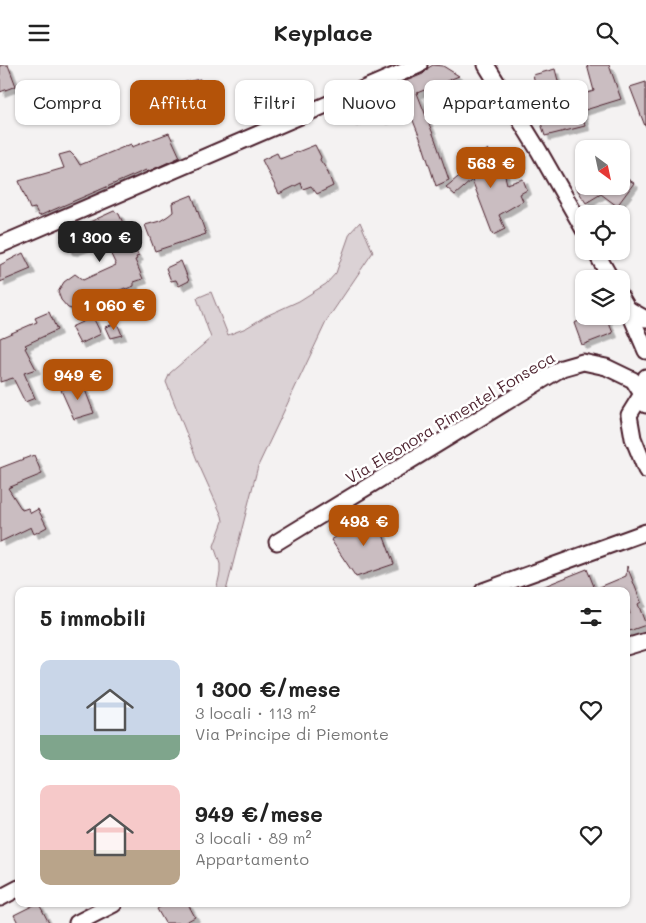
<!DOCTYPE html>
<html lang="it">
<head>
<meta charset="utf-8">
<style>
  body { margin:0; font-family:Mali,sans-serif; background:#f2f2f2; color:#222; height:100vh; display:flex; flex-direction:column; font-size:19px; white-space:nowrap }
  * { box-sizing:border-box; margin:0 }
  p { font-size:16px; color:#767676 }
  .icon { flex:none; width:28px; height:28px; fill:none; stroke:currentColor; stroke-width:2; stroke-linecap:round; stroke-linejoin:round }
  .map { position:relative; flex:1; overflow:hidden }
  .panel { position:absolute; left:15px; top:522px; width:615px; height:320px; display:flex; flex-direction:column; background:#fff; border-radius:10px; box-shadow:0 1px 4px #0004 }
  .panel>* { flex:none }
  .top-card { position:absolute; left:15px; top:15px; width:616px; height:45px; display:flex; gap:10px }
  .needle { width:32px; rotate:147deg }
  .buttons { position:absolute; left:575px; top:75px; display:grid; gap:10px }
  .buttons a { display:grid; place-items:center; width:55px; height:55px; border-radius:10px; background:#fff; box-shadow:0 1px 4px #0004; font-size:25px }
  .price { position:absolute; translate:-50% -42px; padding:0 11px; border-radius:10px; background:#b45309; color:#fff; font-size:16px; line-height:32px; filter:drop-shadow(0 1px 2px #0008) }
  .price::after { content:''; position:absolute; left:50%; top:30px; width:15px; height:11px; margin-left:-8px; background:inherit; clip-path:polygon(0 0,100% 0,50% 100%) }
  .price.current { background:#222; color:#fff }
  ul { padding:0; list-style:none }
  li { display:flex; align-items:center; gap:15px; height:125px; padding:0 25px }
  li span { display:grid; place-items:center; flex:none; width:140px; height:100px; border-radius:10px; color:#555 }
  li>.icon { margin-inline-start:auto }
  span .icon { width:60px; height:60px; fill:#fffc; stroke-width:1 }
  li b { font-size:21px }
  h2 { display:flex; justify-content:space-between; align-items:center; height:60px; padding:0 25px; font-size:21px }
  .tag { padding:0 18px; border-radius:10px; background:#fff; box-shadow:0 1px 4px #0004; font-size:18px; line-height:45px }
  .tag.current { background:#b45309; color:#fff }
  header { display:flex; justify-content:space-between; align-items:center; height:65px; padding:0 25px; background:#fff; font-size:22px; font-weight:800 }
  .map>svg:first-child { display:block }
</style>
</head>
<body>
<header><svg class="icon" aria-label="menu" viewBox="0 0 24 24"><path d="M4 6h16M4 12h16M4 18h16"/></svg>Keyplace<svg class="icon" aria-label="search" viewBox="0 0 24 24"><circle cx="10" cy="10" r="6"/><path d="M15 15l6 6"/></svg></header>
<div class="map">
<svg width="646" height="858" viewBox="0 0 646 858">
  <defs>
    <filter id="shadow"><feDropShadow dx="4.5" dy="4.5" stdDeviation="0" flood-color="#0004"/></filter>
  </defs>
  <rect width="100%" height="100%" fill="#f4f2f2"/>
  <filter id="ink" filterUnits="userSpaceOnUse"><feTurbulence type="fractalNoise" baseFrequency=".02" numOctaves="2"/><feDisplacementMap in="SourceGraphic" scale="10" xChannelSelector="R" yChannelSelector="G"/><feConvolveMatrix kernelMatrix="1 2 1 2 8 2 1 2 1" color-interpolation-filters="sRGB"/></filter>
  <g filter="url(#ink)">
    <path fill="#dbd2d5" stroke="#927880" d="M360 157 373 187 327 255 258 401 226 526H216L220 508V499L214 481 223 456 222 451 199 400 166 317 170 308 211 273 197 233 211 227 228 270 246 263 266 251 299 236 326 219 336 208 350 168Z"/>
    <g fill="#cabdc1" stroke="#4a1f2b" filter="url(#shadow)">
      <path d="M0 0H8L16 21 0 27Z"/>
      <path d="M433 0 443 1 459 11 417 28 435 74 449 115 436 121 422 78 408 43 382 55 377 46 352 57 346 41 423 9 426 6 428 3Z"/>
      <path d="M587 0H609L621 34 582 46 585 61 545 71 536 42 541 41 533 10 555 4 563 35 594 26Z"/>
      <path d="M200 14 204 28 167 35 163 22Z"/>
      <path d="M646 17V61H645L630 22Z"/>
      <path d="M51 25 54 36 38 42 34 31Z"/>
      <path d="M169 68 180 92 147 107 146 105 39 151 35 143 30 144 19 116 64 103 59 90 70 87 75 92 80 100 131 79 132 82Z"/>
      <path d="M315 80 321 92 320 95 327 105 333 121 317 129 311 121 303 124 301 118 279 129 262 95 277 88 280 94Z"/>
      <path d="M488 84 496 93 492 96 504 107 507 119 523 114 527 125 520 129 523 136 499 150 505 164 493 170 472 115 455 130 446 122 480 94 478 92Z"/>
      <path d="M621 110 634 118 617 141 601 129 586 138 575 121H621Z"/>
      <path d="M192 130 206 169 155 186 145 160 160 156 168 151 173 147 172 138Z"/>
      <path d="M114 146 119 149 126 165 120 168 139 191 136 192 137 194 135 195 143 214 134 217V221L126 224 125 223 87 239 91 249 68 243 61 235 58 227 64 217 75 209 83 215 116 200 107 181 99 184 96 177 73 186 68 185 61 170Z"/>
      <path d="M23 188 31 204 0 217V200Z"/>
      <path d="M181 196 189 216 179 221 176 215 171 216 166 203Z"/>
      <path d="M49 247 57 265 25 280 27 282 25 283 36 304 24 308 35 333 25 337 13 313 0 317V273L37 257 35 253Z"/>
      <path d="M592 251H606L613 268 582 280 574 258Z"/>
      <path d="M93 252 101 269 80 279 71 262Z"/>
      <path d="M117 258 122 270 110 273 105 262Z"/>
      <path d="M82 317 94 348 74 354 61 325Z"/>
      <path d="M34 390 42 409 8 423 22 445 28 443 31 448 38 444 47 462 34 469 31 462 0 477V403Z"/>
      <path d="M375 448 394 499 356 512 331 475Z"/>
      <path d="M627 501 641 537 638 539 646 560 626 567V550L630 549 628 542H626V526H532L587 504 595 524 626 511Z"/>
      <path d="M36 839H39L49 858H18L14 850Z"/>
      <path d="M165 839H188L195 852 184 858H165L157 844Z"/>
    </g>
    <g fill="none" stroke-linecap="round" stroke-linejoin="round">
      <defs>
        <g id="minor">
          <path d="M486 0 539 86 584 165"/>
          <path d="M0 180 419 0"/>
          <path d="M595 186 611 214"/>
          <path d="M621 232 628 244 646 286"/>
          <path d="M628 244 646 254"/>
          <path d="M646 312 642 329 629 350 633 373 646 405"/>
          <path d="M277 477 562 303 583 297 606 302 633 315 642 329 646 340"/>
          <path d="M483 526 646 467"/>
          <path d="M626 582 646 576"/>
          <path d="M0 833 19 823"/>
          <path d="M77 858 114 839"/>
        </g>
      </defs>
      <use href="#minor" stroke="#4a1f2b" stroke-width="19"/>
      <use href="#minor" stroke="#fff" stroke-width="15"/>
    </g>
  </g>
  <g text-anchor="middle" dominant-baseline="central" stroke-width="5" stroke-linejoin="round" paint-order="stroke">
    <g font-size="16" fill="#4a1f2b" stroke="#fff">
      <text transform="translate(450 352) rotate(-31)">Via Eleonora Pimentel Fonseca</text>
    </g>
  </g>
</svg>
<div class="buttons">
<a><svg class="needle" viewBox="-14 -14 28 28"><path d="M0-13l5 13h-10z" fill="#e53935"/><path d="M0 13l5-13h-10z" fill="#767676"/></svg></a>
<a><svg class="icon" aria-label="locate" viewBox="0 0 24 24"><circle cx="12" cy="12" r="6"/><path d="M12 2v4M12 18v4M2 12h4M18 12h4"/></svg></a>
<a><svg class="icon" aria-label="layers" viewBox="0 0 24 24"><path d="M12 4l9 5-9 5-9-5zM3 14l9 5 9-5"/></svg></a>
</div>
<b class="price" style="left:491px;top:124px">563 €</b>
<b class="price current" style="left:100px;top:198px">1 300 €</b>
<b class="price" style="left:114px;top:266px">1 060 €</b>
<b class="price" style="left:78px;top:336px">949 €</b>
<b class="price" style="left:364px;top:482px">498 €</b>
<div class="top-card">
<a class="tag">Compra</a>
<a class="tag current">Affitta</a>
<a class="tag">Filtri</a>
<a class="tag">Nuovo</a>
<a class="tag">Appartamento</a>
</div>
<section class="panel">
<h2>5 immobili<svg class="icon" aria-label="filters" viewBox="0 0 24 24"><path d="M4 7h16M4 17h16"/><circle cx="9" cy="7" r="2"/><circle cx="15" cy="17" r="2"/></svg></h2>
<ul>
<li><span style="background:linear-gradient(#c9d6e8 75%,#7fa58c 0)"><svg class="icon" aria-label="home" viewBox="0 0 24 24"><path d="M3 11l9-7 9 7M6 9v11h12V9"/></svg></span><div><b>1 300 €/mese</b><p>3 locali · 113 m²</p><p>Via Principe di Piemonte</p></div><svg class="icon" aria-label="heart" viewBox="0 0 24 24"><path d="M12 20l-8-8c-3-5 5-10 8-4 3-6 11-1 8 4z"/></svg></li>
<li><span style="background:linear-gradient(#f6c9c9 65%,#b9a48a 0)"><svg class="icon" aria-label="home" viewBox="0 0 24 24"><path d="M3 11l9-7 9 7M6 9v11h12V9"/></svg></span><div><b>949 €/mese</b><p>3 locali · 89 m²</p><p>Appartamento</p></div><svg class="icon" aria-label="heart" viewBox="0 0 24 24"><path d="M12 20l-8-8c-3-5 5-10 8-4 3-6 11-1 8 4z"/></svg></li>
</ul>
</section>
</div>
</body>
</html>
